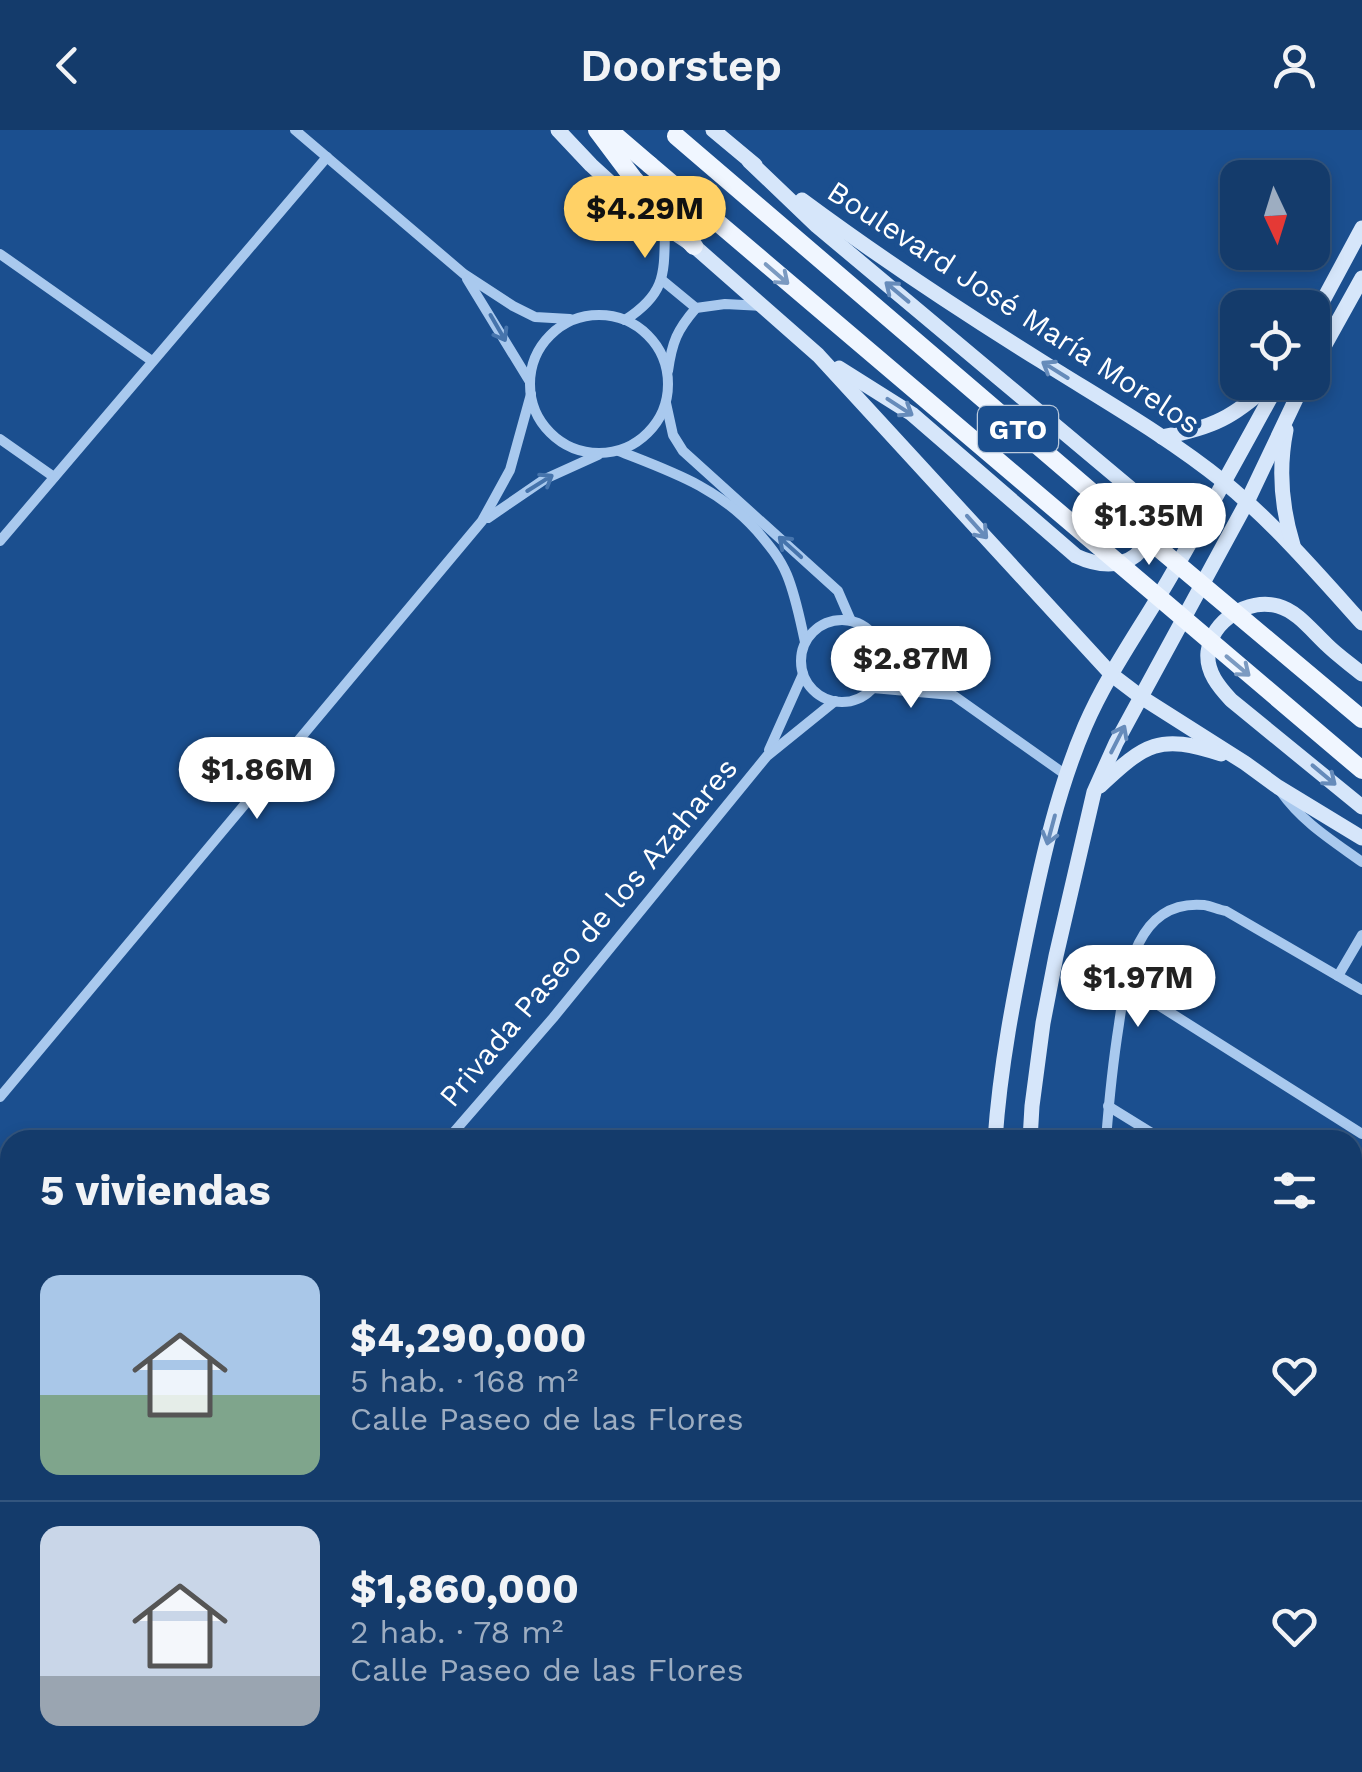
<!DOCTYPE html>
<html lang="es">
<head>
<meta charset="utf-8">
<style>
  body { margin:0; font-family:"Work Sans",sans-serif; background:#214673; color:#f1f3f6; height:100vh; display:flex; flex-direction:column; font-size:38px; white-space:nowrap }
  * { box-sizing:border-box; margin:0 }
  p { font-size:32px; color:#9dadc1 }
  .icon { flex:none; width:55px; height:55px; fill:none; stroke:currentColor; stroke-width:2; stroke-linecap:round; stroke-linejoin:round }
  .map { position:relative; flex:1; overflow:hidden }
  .side { position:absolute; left:0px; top:1000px; width:1362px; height:642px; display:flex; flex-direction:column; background:#143b6b; border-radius:30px 30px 0 0; box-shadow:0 5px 15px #0003,0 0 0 2px #33557e }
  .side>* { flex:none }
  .needle { width:65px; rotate:176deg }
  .tools { position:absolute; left:1220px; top:30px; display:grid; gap:20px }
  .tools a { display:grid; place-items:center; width:110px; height:110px; border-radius:20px; background:#143b6b; box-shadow:0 5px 15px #0003,0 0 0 2px #33557e; font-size:50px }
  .price { position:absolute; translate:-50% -85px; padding:0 22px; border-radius:35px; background:#fff; color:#222; font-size:32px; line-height:65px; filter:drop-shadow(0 2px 5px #0008) }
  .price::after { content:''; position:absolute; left:50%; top:60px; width:30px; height:22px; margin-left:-15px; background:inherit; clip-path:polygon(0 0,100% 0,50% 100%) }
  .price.selected { background:#ffd166; color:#111 }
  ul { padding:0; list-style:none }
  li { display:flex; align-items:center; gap:30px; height:250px; padding:0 40px }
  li+li { border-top:2px solid #33557e }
  li span { display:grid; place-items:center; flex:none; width:280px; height:200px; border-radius:20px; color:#555 }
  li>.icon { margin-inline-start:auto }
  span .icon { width:120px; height:120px; fill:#fffc; stroke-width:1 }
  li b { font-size:42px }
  h2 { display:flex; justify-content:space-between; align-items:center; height:120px; padding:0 40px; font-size:42px }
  header { display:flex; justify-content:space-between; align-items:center; height:130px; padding:0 40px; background:#143b6b; font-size:45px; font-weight:600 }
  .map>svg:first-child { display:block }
</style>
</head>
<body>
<header><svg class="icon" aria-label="back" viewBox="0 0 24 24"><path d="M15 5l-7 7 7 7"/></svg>Doorstep<svg class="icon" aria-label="person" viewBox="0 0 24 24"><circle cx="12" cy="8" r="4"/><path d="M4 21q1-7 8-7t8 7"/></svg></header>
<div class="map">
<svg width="1362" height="1642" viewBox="0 0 1362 1642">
  <rect width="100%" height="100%" fill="#1b4f8f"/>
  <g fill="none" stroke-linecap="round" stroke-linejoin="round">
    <g stroke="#a9c9ee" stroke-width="10">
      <path d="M295 0 464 144 513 176 535 187 570 189"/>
      <path d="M0 124 152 231"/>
      <path d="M467 149 530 252"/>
      <path d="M662 150 696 178"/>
      <circle cx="599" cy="254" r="69"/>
      <path d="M625 190C667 163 664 143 665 98"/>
      <path d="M668 241C672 212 677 200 696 178L725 174 763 176"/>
      <path d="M666 273 673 305 683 321 838 461 851 491"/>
      <path d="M0 309 54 347"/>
      <path d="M619 321C672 342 718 357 757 401 769 415 780 428 787 445 796 467 800 490 805 512"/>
      <path d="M488 388 545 349 598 325"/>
      <path d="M0 411 327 27"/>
      <circle cx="842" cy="531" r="41"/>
      <path d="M880 515 905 524 953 565 1066 645"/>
      <path d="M873 558 952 565"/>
      <path d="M769 620 803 544"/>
      <path d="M1281 662C1302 692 1333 711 1362 732"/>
      <path d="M1338 846 1362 805"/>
      <path d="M1125 854 1362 1004"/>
      <path d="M0 967 482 391 510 340 531 264"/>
      <path d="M1108 976 1163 1010"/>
      <path d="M447 1010 553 888 767 626 835 571"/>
      <path d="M1106 1010C1109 971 1113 932 1119 894 1126 844 1136 769 1204 775 1211 776 1219 780 1226 781L1362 860"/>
      <path d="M1352 1072 1362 1060"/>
      <path d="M1352 1197 1362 1182"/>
      <path d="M988 1632 1033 1642"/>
      <path d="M111 1642V1632"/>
      <path d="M1105 1642 1110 1632"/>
    </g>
    <g stroke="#d6e6fa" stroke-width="15">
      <path d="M558 0 591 35 638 78 694 116 818 225 1112 545 1141 567 1245 633 1278 657 1362 708"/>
      <path d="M713 0 755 35"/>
      <path d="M749 31 817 96 1130 358C1172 407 1134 453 1076 426L912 284 839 238"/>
      <path d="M802 70C879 127 959 180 1041 231 1103 270 1167 306 1224 352 1275 394 1318 444 1362 493"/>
      <path d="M1312 191 1362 98"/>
      <path d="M1312 238 1362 148"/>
      <path d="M1286 300C1278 340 1281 376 1293 415"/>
      <path d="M1162 307C1213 298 1234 287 1272 252"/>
      <path d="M1362 544C1350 534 1337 525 1326 514 1312 501 1297 481 1278 476 1248 468 1212 490 1208 522 1206 542 1219 557 1231 570L1362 677"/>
      <path d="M1100 656C1145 614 1159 603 1221 624"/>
      <path d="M995 1010C1000 937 1014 865 1029 793 1043 726 1058 659 1085 596 1107 545 1140 499 1168 451 1206 386 1242 319 1279 252"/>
      <path d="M1030 1010 1032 976 1043 893 1056 826 1094 662 1116 613 1247 372 1304 252"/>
      <path d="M1031 1632 1032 1642"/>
      <path d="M1067 1632 1068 1642"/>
    </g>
    <g stroke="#f0f6ff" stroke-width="18">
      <path d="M597 0 633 48 694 116"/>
      <path d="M609 0 650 35"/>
    </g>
    <g stroke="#f0f6ff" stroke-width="18">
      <path d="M676 6 1107 375 1362 589"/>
      <path d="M650 35 1362 640"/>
    </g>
  </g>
  <defs><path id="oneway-shaft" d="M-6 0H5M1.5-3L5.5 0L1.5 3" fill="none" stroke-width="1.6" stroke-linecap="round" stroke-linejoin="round" transform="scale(2.5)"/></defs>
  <g stroke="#7b9ac1">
    <use href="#oneway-shaft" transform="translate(777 144) rotate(41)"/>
    <use href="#oneway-shaft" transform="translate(1238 536) rotate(40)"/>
  </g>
  <g stroke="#668bba">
    <use href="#oneway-shaft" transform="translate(897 162) rotate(-140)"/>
    <use href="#oneway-shaft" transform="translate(1055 240) rotate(-148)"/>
    <use href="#oneway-shaft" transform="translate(900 277) rotate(33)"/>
    <use href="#oneway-shaft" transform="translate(977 397) rotate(48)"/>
    <use href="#oneway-shaft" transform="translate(1118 609) rotate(-63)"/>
    <use href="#oneway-shaft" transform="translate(1324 645) rotate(40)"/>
    <use href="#oneway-shaft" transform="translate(1051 700) rotate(105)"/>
  </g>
  <g stroke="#4674ac">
    <use href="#oneway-shaft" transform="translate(498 198) rotate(60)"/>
    <use href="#oneway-shaft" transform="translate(540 353) rotate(-32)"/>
    <use href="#oneway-shaft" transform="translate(790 417) rotate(-138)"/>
  </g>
  <g text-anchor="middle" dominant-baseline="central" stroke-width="10" stroke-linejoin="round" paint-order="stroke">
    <rect fill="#1b4f8f" stroke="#bbcadd" stroke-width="2.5" x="978" y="276" width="80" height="46" rx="8"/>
    <g font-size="28" font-weight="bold" fill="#fff">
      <text x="1018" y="299">GTO</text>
    </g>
    <g font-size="30" fill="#fff" stroke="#1b4f8f">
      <text transform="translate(1014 177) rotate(33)">Boulevard José María Morelos</text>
      <text transform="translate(588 802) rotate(-50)">Privada Paseo de los Azahares</text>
    </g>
  </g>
</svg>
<div class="tools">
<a><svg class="needle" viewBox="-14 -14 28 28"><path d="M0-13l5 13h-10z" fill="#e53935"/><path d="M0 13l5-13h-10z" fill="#9dadc1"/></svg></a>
<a><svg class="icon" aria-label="locate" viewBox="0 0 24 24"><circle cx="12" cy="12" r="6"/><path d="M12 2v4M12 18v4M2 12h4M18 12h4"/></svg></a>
</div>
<b class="price selected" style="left:645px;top:131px">$4.29M</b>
<b class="price" style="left:1149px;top:438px">$1.35M</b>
<b class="price" style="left:911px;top:581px">$2.87M</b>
<b class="price" style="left:257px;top:692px">$1.86M</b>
<b class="price" style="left:1138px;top:900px">$1.97M</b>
<section class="side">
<h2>5 viviendas<svg class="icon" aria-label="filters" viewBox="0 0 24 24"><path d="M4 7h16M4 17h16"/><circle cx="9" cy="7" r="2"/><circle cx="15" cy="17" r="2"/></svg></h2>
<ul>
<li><span style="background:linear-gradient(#a9c7e8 60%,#7fa58c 0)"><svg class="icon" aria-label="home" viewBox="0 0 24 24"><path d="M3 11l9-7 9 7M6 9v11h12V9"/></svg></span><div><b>$4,290,000</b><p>5 hab. · 168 m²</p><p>Calle Paseo de las Flores</p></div><svg class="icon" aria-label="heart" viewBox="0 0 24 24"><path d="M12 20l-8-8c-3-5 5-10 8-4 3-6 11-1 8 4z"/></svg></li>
<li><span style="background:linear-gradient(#c9d6e8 75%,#9aa5b1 0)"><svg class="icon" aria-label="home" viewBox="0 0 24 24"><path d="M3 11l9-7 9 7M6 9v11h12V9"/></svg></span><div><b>$1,860,000</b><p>2 hab. · 78 m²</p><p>Calle Paseo de las Flores</p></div><svg class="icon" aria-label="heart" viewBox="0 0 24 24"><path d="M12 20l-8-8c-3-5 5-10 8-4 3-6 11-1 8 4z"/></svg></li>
</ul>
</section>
</div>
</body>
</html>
